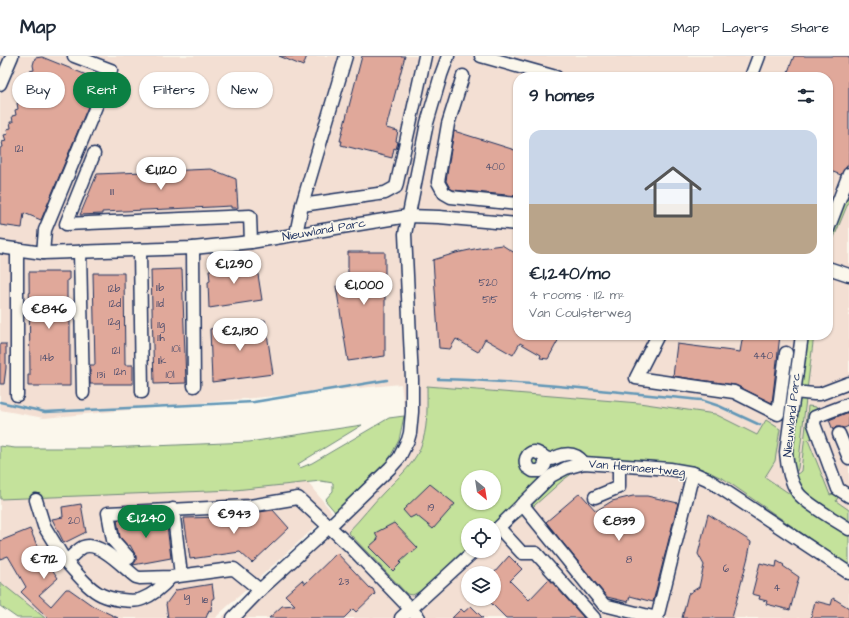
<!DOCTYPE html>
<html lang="en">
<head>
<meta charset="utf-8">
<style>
  body { margin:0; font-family:"Architects Daughter",sans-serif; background:#f2f2f3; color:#1f2937; height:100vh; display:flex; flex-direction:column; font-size:15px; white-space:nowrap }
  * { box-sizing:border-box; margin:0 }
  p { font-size:13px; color:#747a83 }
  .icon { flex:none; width:22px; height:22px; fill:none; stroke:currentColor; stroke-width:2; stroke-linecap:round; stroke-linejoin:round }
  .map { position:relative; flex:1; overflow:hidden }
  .sheet { position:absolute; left:513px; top:16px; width:320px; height:268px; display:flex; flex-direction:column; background:#fff; border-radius:16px; box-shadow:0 1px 3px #0004 }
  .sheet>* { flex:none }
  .top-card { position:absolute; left:12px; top:16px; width:380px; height:36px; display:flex; gap:8px }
  .needle { width:26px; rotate:150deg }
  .controls { position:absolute; left:461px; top:414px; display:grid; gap:8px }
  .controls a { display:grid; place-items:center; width:40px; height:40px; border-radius:50%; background:#fff; box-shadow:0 1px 3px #0004; font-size:20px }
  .price { position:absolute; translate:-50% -34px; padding:0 9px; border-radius:14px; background:#fff; color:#222; font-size:13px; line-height:26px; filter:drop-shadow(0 1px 2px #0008) }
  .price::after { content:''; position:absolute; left:50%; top:24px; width:12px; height:9px; margin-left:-6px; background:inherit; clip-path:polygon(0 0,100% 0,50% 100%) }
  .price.current { background:#0b8043; color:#fff }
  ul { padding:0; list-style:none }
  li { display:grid; align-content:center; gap:8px; height:212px; padding:0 16px }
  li+li { border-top:1px solid #e0e1e3 }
  li span { display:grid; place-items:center; height:124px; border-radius:12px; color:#555 }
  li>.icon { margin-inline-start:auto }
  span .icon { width:72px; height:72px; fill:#fffc; stroke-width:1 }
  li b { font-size:17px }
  h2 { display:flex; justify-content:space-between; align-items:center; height:48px; padding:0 16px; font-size:17px }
  .chip { padding:0 14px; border-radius:18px; background:#fff; box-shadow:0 1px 3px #0004; font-size:14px; line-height:36px }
  .chip.current { background:#0b8043; color:#fff }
  header { display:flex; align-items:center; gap:24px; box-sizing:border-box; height:56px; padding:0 20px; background:#fff; border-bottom:1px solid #e0e1e3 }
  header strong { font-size:19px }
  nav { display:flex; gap:22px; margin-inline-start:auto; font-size:14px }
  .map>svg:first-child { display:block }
</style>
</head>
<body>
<header>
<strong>Map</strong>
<nav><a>Map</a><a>Layers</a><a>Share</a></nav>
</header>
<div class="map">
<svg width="849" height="562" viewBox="0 0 849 562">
  <rect width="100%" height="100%" fill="#fbf7ec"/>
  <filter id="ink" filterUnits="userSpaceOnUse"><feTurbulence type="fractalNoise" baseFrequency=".025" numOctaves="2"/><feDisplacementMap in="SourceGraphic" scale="8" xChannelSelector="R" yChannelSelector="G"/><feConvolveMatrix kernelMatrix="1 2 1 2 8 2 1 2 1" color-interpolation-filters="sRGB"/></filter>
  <g filter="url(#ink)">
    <g fill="#f3dfd3" fill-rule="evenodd">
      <path d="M0 0H849V562H221L409 390 401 328 44 362 0 354ZM518 21H828V279H518ZM468 421H494V447H468ZM468 469H494V495H468ZM468 517H494V543H468Z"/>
      <path d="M289 404 332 456 218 559 216 562H34L0 534V420Z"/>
    </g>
    <g fill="#c4e29b" stroke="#70887c" fill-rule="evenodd">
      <path d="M849 128V145L828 196V181Z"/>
      <path d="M807 279H814L807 334 803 332 801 327Z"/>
      <path d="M427 330 639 347 715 358 757 379 766 364 780 373 775 405 765 421 849 478V510L724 423 700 412 621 404 577 414 563 424 526 457 515 465 494 476V469H468V491C453 502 427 535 412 539L407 538 348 476C361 463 372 448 385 435 400 420 417 406 423 384 428 367 427 348 427 330ZM468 421H494V447H468Z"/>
      <path d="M803 342 806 343 798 412 797 415 794 416 792 398 798 345Z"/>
      <path d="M808 350 816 351 818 356 814 381 808 384 830 439 836 437 839 439 836 445 849 454V468L810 442 795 420 801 415Z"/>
      <path d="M404 360 399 384 388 405 336 457 325 444 333 435V427L321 425 235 434 0 443V390L15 392H105L249 386 362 369 298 408 300 412 312 407 389 362Z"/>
      <path d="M0 526 45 562H17L0 550Z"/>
    </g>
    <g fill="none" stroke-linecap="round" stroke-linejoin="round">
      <g stroke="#6297b7" stroke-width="2.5">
        <path d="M438 323C526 325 613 336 701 344L719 350 760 369"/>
        <path d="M0 346 45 356 254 346 387 324"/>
      </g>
    </g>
    <g fill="#e0a89a" stroke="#1b2f5e">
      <path d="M279 0H307L303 10Z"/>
      <path d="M362 0H405L386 72 398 75 396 85 398 86 396 93 394 92 392 102 341 89 342 85H340Z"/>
      <path d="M794 0H849V107L841 119 828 114V21H786Z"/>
      <path d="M42 1 99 24 41 164 24 157 22 172 0 169V92L3 91 2 86 6 85 4 79 8 78 7 73 11 72 10 66H13L12 60 16 59 15 54 18 53 17 47 21 46 20 41 24 40 22 34H26L25 28 29 27 28 22 31 21 30 15 34 14 33 9 35 2Z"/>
      <path d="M454 75 518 95V140L453 134 450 132 446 125Z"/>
      <path d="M211 113 236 123 238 152H231V150L212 151 102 156V158L80 159 97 118Z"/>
      <path d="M502 189 518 199V279H561L548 303 540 302 541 299 520 287 513 299 485 283 478 296 456 283 450 293 439 292 433 204 456 197 479 192Z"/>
      <path d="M348 196H385V300L348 305 336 230 348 229Z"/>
      <path d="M256 206 262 244 209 252 208 226 210 225 209 214Z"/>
      <path d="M182 213 186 327 154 328 151 214Z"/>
      <path d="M29 216H69V224H67V260L70 261V330H28V319H30Z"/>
      <path d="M93 217H124L125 309H133V328H90V309H95Z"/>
      <path d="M265 264 273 318 212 326 210 273Z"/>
      <path d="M743 279H780L772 347 735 329 673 320 677 288 740 296Z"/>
      <path d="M0 288H6V312L4 328H0Z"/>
      <path d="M849 356V370L844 372 840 371H836L833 374 829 364Z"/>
      <path d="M430 428 455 448 433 473 416 459 410 462 403 454Z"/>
      <path d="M580 437 596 455 612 445 633 440H647L678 447 653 546 630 540 628 546 607 541 546 466Z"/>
      <path d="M81 448 86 476 64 487 52 463 63 461 62 451Z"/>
      <path d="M273 454 289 472 252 507 240 496 190 503 184 462 225 461Z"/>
      <path d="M708 458 747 483 751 486 748 501 732 562H682L688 538 699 531 704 509 698 498Z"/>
      <path d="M166 462 171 502 133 509 136 505V500L130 489 128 490 120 481 117 464Z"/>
      <path d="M394 467 418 492 412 497 411 496 400 506 401 507 393 515 369 491 378 483 375 477Z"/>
      <path d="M30 473 39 494 58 522 39 539 51 550 66 533H69L93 550 118 562H48L21 536 26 531 8 500 0 503V485Z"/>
      <path d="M337 497 370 532 373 533 375 538 356 556 353 553 344 562H269L282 550 295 549 285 539 302 524 305 528Z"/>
      <path d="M509 500 522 513 510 525 529 544 549 523 584 562H506L487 543H494V517Z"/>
      <path d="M777 505 784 509 783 510 799 521 790 554 766 548 767 545 759 543 760 540 752 538 760 507 776 511Z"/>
      <path d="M212 528 214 542 212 543 211 555 209 554 206 562H168L166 548 176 534Z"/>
      <path d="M833 542 849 552V562H811L815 545 831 549Z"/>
      <path d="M471 550 483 562H452L461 553 464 556Z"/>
    </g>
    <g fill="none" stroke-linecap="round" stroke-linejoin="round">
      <defs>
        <g id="minor">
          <path d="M481 0 556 21"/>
          <path d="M463 20 448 68 438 126 444 137 451 141 518 148"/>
          <path d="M751 21 759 0"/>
          <path d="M0 28 12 0"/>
          <path d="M94 98 66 168 250 160 251 186"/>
          <path d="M302 149 385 137 396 131 425 0"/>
          <path d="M828 173 849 118"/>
          <path d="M296 178 302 149 346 0"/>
          <path d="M0 191 43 197 193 192 251 186 408 160 439 161 518 168"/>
          <path d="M193 192 194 330"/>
          <path d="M17 193V339"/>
          <path d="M140 194 142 336"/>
          <path d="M80 196 83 337"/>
          <path d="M43 197 45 174 111 14 74 0"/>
          <path d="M828 212 849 219"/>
          <path d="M658 279 636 322 734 336 778 358 786 297"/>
          <path d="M802 279 786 396C787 410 790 425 798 437 806 448 837 465 849 473"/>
          <path d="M794 336 814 338H820L849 327"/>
          <path d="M849 348 815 361 814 368 838 433 849 440"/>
          <path d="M839 378 849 402"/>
          <path d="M545 402V409L540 415H533L527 411C525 407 525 403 528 399 537 390 543 404 551 403 553 403 556 401 559 400 570 396 577 398 584 407"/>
          <path d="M595 441 619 431V409"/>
          <path d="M36 444 44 470 66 506"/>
          <path d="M522 448 604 549 657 562 693 417"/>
          <path d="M173 453 181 519"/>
          <path d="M499 472 522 497H536L594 562"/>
          <path d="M494 476 551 420 566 412 584 407 670 413 693 417 707 423 849 517"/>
          <path d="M129 502 113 484 108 457 250 450 298 442 350 490 419 562"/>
          <path d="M171 521C163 530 153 539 142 543 133 547 110 543 102 539 88 533 77 517 66 506 71 501 76 495 83 491 99 484 124 512 136 521L140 522 171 521 231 513H234L260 534"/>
          <path d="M233 562 260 534 330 470 390 412 399 402 408 384 410 377 412 356V323L405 178 427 67 441 19 448 0"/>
          <path d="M401 562 474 495"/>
        </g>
      </defs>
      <use href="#minor" stroke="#1b2f5e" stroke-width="15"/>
      <use href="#minor" stroke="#fbf7ec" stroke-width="12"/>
    </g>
  </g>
  <g text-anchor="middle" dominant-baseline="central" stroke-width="3" stroke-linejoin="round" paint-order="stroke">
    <g font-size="10" fill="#4c4d6d">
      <text x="19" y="93">121</text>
      <text x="495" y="111">400</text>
      <text x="112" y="136">111</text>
      <text x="488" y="227">520</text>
      <text x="160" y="232">11b</text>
      <text x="114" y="233">12b</text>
      <text x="490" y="244">515</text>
      <text x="115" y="248">12d</text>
      <text x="160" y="248">11d</text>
      <text x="114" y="266">12g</text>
      <text x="161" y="269">11g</text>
      <text x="161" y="282">11h</text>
      <text x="176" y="293">10i</text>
      <text x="116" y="295">12l</text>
      <text x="763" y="300">440</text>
      <text x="47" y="302">14b</text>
      <text x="162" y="305">11k</text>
      <text x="120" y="316">12n</text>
      <text x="101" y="319">13i</text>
      <text x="170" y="319">10l</text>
      <text x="431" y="452">19</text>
      <text x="74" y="465">20</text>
      <text x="629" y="504">8</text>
      <text x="726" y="513">6</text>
      <text x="344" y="526">23</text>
      <text x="777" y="532">4</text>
      <text x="187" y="541">1g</text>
      <text x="205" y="544">1e</text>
    </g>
    <g font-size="12" fill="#1b2f5e" stroke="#fbf7ec">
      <text transform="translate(324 174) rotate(-10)">Nieuwland Parc</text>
      <text transform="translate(792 359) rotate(-84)">Nieuwland Parc</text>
      <text transform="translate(637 412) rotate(5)">Van Hennaertweg</text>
    </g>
  </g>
</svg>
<div class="controls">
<a><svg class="needle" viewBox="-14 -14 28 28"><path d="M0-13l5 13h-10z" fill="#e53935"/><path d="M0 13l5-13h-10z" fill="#747a83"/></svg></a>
<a><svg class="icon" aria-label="locate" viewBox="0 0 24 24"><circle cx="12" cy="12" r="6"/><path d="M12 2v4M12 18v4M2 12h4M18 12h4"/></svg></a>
<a><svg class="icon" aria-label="layers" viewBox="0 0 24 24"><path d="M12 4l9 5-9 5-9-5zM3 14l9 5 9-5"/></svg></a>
</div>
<b class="price" style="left:161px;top:135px">€1,120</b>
<b class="price" style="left:234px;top:229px">€1,290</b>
<b class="price" style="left:364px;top:250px">€1,000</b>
<b class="price" style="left:49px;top:274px">€846</b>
<b class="price" style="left:240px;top:296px">€2,130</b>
<b class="price" style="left:234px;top:479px">€943</b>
<b class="price current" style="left:146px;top:483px">€1,240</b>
<b class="price" style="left:619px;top:486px">€839</b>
<b class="price" style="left:44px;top:524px">€712</b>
<div class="top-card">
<a class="chip">Buy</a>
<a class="chip current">Rent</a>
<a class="chip">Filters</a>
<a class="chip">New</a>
</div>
<section class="sheet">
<h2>9 homes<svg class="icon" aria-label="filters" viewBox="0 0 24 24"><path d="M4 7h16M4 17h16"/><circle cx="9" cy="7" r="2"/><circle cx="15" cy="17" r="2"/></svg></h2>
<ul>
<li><span style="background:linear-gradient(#c9d6e8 60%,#b9a48a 0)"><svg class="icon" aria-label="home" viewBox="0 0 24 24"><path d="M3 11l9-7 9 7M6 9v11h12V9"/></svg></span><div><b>€1,240/mo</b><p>4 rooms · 112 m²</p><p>Van Coulsterweg</p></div></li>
</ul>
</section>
</div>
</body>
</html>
